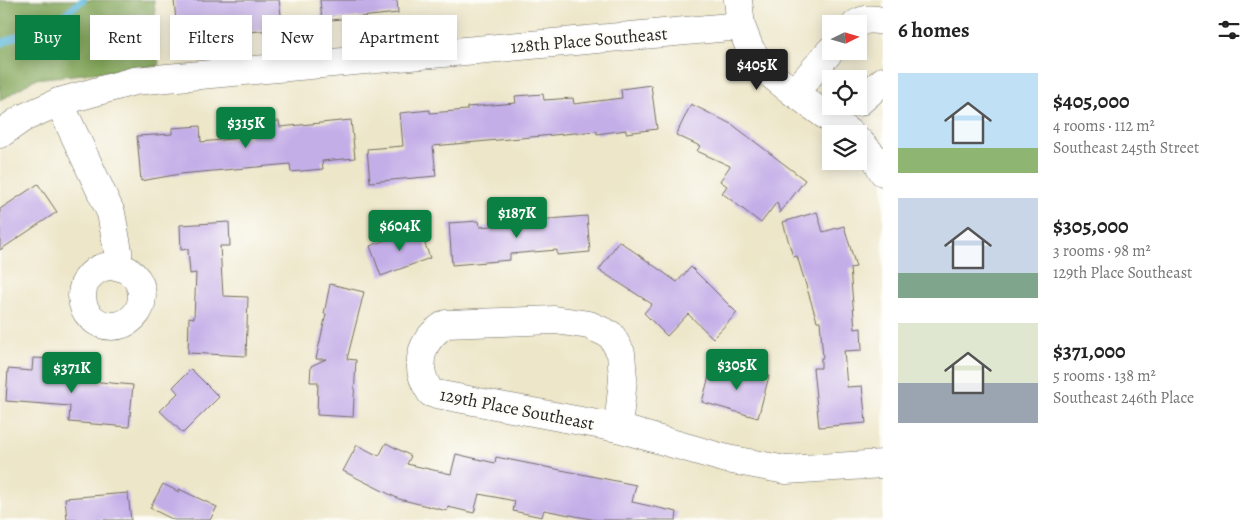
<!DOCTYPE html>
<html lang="en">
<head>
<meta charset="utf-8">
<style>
  body { margin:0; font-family:Alegreya,serif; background:#f2f2f2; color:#222; height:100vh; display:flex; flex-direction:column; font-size:19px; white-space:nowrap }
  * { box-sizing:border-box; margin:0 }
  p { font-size:16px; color:#767676 }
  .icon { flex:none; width:28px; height:28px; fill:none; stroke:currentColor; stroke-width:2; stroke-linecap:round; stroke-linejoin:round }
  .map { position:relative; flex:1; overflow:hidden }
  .side { display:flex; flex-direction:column; background:#fff; width:375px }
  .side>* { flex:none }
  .top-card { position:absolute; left:15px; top:15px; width:475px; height:45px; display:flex; gap:10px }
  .needle { width:32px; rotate:85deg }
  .fabs { position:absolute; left:822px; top:15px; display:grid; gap:10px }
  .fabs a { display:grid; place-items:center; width:45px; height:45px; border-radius:0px; background:#fff; box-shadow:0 2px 12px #0003; font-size:25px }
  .price { position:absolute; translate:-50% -42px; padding:0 11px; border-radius:5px; background:#0b8043; color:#fff; font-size:16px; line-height:32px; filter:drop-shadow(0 1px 2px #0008) }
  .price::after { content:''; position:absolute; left:50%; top:30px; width:15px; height:11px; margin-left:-8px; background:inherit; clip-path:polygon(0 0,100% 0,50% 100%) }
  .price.current { background:#222; color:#fff }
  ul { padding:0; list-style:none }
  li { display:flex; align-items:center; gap:15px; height:125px; padding:0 15px }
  li span { display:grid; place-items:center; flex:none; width:140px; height:100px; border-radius:0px; color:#555 }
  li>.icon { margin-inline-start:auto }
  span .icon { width:60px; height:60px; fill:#fffc; stroke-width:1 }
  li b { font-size:21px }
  h2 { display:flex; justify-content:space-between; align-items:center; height:60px; padding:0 15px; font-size:21px }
  .tag { padding:0 18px; border-radius:0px; background:#fff; box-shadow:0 2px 12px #0003; font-size:18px; line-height:45px }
  .tag.current { background:#0b8043; color:#fff }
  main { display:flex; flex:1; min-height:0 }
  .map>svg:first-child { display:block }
</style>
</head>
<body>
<main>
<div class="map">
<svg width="883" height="520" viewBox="0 0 883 520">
  <rect width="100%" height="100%" fill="#fdfcf7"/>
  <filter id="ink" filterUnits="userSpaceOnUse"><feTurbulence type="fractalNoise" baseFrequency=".02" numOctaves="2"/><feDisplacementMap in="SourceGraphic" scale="10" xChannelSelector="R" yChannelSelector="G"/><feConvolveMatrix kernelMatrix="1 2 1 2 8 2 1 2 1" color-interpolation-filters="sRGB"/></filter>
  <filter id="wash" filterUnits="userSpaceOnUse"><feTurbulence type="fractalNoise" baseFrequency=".0096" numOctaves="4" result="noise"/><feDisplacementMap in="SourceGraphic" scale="20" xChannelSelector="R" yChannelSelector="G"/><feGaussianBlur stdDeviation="1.12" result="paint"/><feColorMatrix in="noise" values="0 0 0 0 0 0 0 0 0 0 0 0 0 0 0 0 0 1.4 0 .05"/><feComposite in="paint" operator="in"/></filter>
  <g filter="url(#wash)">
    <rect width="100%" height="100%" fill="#ede6c9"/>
    <path fill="#84a75c" stroke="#586944" d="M0 0H154L159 66 35 79 0 101Z"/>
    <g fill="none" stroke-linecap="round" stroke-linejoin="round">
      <path stroke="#61bcdf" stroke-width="7" d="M0 44 37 27 53 23 83 0"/>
    </g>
    <g id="blocks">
      <g fill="#c4aee8">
        <path d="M174 0H279L283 29 248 32V26L180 33 179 21H176Z"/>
        <path d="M320 0H397L398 13 322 21Z"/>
        <path d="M651 85 657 129 626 133V130L597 134V131L433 146 436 176 370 182 367 149 403 146 400 113 430 110V113L467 110V107L516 103 515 96 543 94 544 100 573 98 574 104 622 98 621 89Z"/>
        <path d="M691 104 733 125 805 180 780 213 777 202 761 223 722 193 727 186 720 181 730 166 697 151 700 146 676 135Z"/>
        <path d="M351 120 355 158 322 161 323 169 291 172 290 164 180 174 141 181 137 136 172 134V128L200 126 201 142 251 137 250 124 279 121 280 127Z"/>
        <path d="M38 184 57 212 0 250V209Z"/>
        <path d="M817 212 823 232 844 226 856 267 850 268 855 329 861 328 862 350 844 351 847 387 862 386 866 423 819 427 813 368H821V358H823L820 321H817L797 256 793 257 783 222Z"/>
        <path d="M587 216 590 252 557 255V250L510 254V260L452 265 449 223 479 221 480 227 524 223V221Z"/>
        <path d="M229 222 230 246H220L223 296 248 297 246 356 188 353 189 317 194 318 196 273 190 274 188 249 181 250 180 225Z"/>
        <path d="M419 227 430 258 381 276 370 246Z"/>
        <path d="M619 241 677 282 691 267 737 313 713 338 688 314 667 336 644 313 652 304 599 270Z"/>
        <path d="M330 284 364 292 347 359 356 360 353 417 317 415 318 382H310L311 366 326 359H316L326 314H324Z"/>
        <path d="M33 358 58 359 57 378 133 385 129 427 69 422 70 406 6 401 8 369 32 371Z"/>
        <path d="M191 369 219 397 183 433 160 411 178 393 173 387Z"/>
        <path d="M711 369 737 375 739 369 769 376 758 418 702 402Z"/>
        <path d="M386 443 411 456 407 464 451 474 456 454 495 463 496 457 636 485 632 502 677 512 676 520H596L544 510 542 517 513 511 515 501 479 494 474 513 448 507 447 511 399 499 343 471 357 445 379 456Z"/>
        <path d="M163 484 179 492V489L217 507 210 520H174L150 508Z"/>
        <path d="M128 493 131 520H67L65 498Z"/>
      </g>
    </g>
  </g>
  <g filter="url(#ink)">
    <use href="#blocks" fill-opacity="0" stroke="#6f6c62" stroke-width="1"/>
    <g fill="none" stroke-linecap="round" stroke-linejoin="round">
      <defs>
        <g id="minor">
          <path d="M738 0 741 26 750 49 764 69 789 89 851 134"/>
          <path d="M856 24C865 18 873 19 883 21"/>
          <path d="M794 93 831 50"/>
          <path d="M59 102 111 213 118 251V266"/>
          <path d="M859 102 883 81"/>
          <path d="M0 134 23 118 59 102 134 81 741 26"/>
          <path d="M859 141 876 159 883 172"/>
          <circle cx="112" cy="296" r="30"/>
          <path d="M618 428 623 379 621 353 611 335 589 325 555 320 446 324C419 340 413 367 431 393L618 428 727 459 786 470 883 464"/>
        </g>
      </defs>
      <use href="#minor" stroke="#6f6c62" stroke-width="29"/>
      <use href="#minor" stroke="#fff" stroke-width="28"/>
    </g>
  </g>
  <g text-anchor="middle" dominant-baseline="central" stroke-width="5" stroke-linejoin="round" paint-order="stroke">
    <g font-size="18" fill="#2b2b2b" stroke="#fdfcf7">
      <text transform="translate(589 40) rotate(-5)">128th Place Southeast</text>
      <text transform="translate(517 409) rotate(11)">129th Place Southeast</text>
    </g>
  </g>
</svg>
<div class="fabs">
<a><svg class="needle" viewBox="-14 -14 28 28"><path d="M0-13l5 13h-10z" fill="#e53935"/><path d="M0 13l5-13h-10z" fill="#767676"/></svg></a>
<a><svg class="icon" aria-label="locate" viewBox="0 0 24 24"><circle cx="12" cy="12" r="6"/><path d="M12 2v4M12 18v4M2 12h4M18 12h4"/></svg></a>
<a><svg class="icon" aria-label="layers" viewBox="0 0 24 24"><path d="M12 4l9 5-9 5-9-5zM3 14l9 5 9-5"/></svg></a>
</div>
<b class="price current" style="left:757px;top:91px">$405K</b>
<b class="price" style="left:246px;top:149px">$315K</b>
<b class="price" style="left:517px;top:239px">$187K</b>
<b class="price" style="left:400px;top:252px">$604K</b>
<b class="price" style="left:737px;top:391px">$305K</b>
<b class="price" style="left:72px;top:394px">$371K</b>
<div class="top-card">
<a class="tag current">Buy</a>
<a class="tag">Rent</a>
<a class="tag">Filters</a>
<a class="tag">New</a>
<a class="tag">Apartment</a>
</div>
</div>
<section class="side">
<h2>6 homes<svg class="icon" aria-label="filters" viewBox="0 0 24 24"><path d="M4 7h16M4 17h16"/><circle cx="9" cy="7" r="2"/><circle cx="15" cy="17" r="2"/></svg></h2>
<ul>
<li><span style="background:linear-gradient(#bfe0f5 75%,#8fb573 0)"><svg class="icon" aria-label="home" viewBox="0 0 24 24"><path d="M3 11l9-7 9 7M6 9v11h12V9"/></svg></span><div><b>$405,000</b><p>4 rooms · 112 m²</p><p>Southeast 245th Street</p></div></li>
<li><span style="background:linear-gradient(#c9d6e8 75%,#7fa58c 0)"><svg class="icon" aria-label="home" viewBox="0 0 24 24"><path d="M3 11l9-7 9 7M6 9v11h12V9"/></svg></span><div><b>$305,000</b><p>3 rooms · 98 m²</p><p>129th Place Southeast</p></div></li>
<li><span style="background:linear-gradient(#dfe7d0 60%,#9aa5b1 0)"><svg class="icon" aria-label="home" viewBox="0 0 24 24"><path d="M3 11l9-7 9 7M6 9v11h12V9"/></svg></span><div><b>$371,000</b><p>5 rooms · 138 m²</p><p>Southeast 246th Place</p></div></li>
</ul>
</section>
</main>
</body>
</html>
